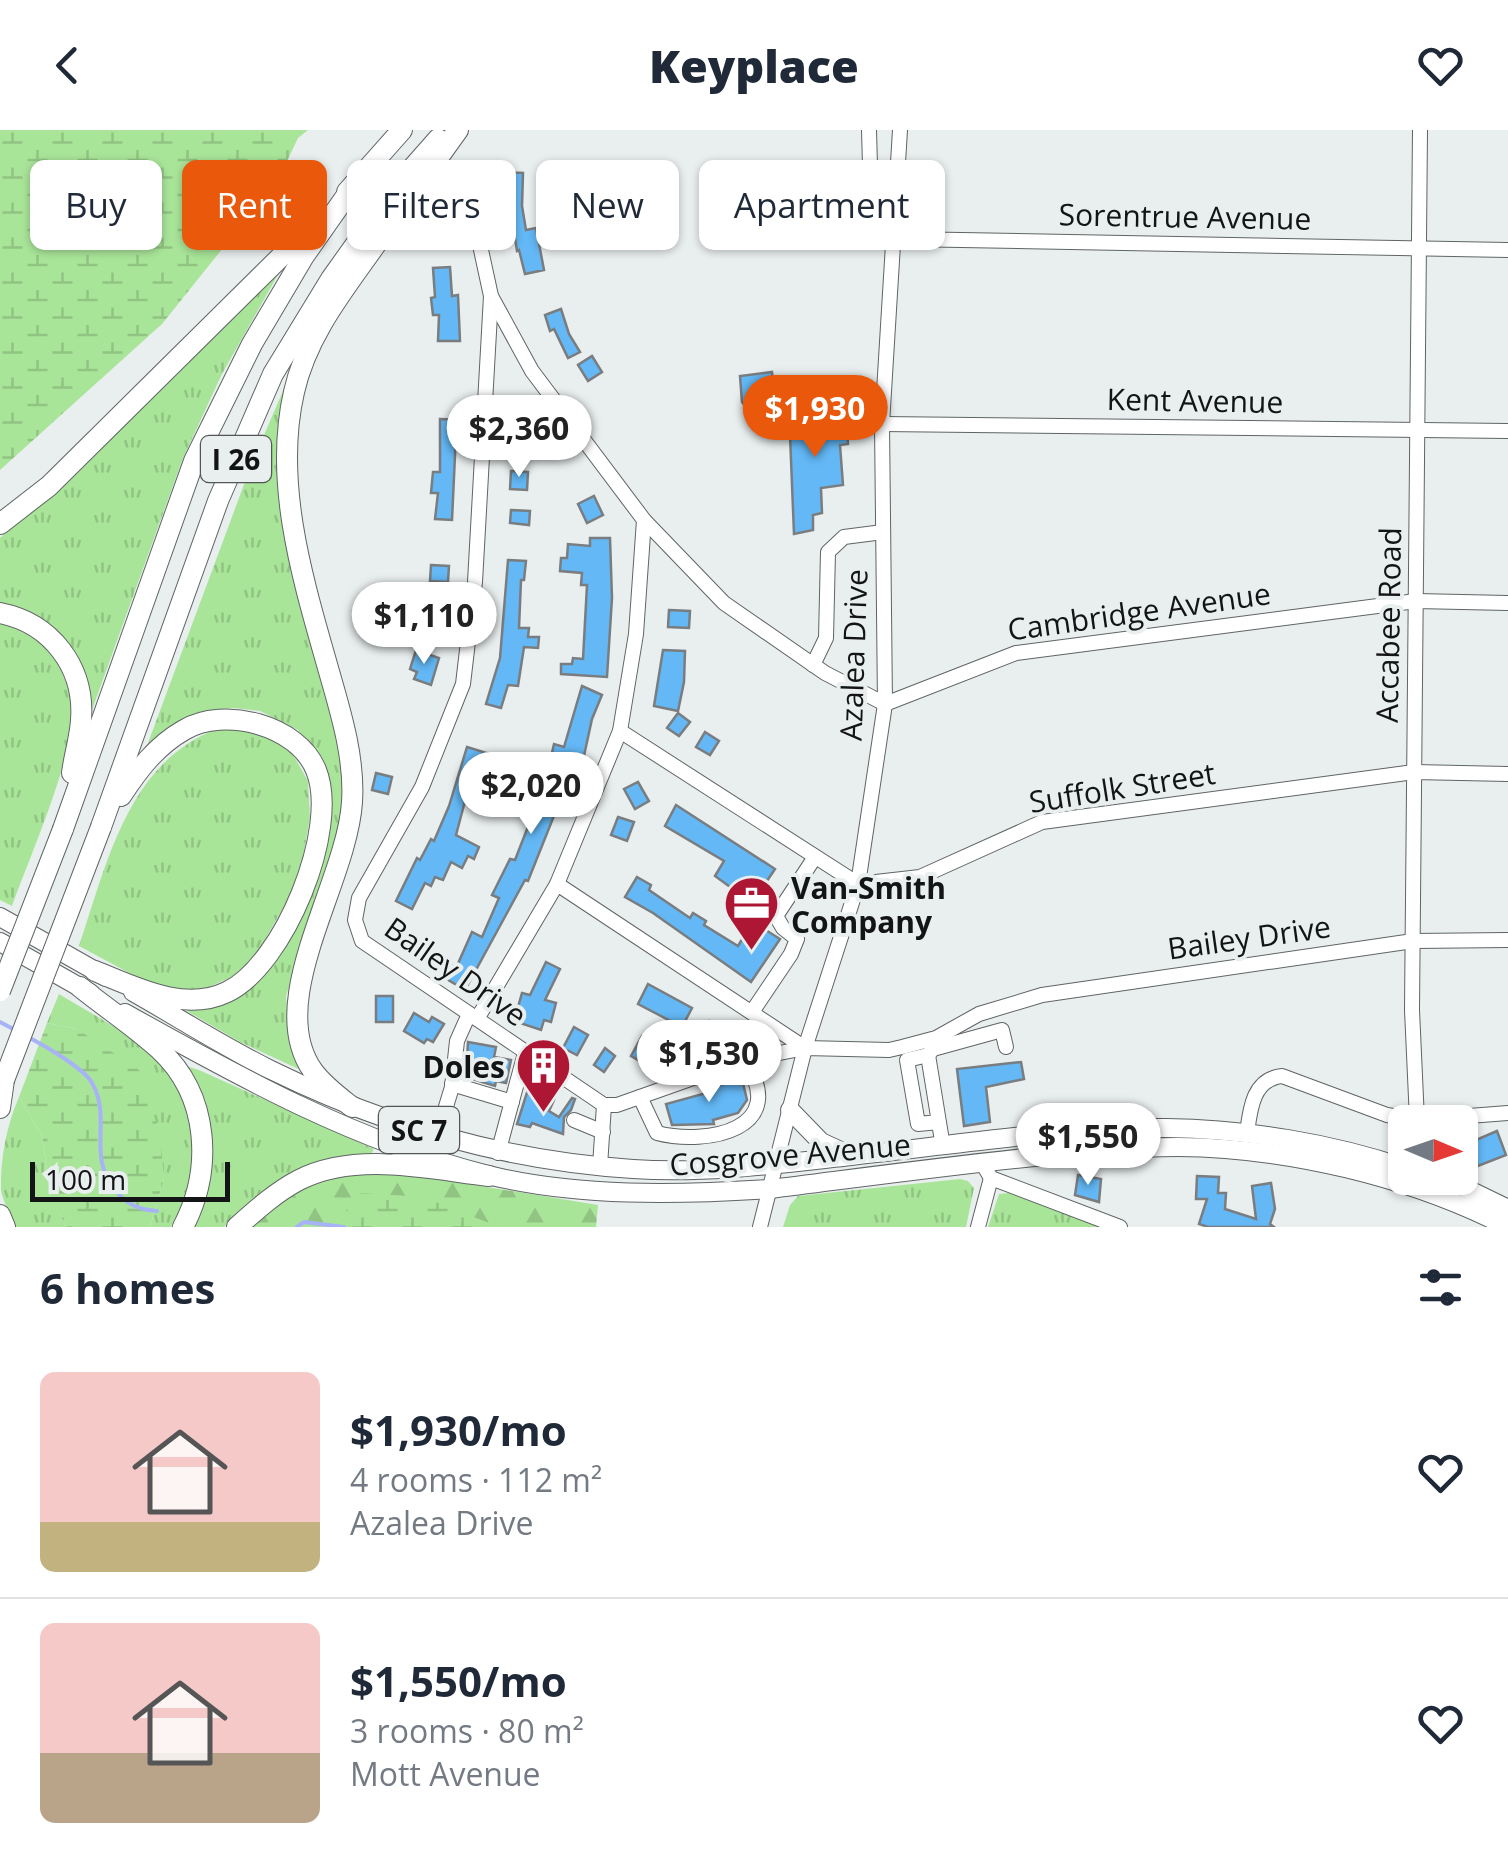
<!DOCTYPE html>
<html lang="en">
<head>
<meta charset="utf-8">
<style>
  body { margin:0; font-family:"Open Sans",sans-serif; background:#f2f2f3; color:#1f2937; height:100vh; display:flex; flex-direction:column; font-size:38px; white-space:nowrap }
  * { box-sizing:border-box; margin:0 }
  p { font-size:32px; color:#747a83 }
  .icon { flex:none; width:55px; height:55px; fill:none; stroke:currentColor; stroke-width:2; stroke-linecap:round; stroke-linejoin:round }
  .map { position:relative; height:1097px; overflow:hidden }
  .details { display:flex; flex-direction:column; background:#fff; flex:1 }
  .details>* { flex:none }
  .top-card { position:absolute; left:30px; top:30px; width:1000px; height:90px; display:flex; gap:20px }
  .needle { width:65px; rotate:92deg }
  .controls { position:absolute; left:1388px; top:975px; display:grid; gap:20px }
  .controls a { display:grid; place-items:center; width:90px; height:90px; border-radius:15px; background:#fff; box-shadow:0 2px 8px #0004; font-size:50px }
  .scale { position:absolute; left:30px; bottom:25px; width:200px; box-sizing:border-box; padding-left:10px; border:5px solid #131415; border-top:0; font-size:28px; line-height:35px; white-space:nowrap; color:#131415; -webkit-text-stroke:8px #e9eeef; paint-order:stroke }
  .price { position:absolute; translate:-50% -85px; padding:0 22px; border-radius:35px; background:#fff; color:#222; font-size:32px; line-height:65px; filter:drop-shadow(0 2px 5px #0008) }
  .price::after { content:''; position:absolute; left:50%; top:60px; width:30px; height:22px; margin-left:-15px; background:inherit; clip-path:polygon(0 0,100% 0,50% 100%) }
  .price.on { background:#ea580c; color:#fff }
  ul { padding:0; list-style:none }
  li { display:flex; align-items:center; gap:30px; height:250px; padding:0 40px }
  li+li { border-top:2px solid #e0e1e3 }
  li span { display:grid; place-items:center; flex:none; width:280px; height:200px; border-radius:15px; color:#555 }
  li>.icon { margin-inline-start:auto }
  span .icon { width:120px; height:120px; fill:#fffc; stroke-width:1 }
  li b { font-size:42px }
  h2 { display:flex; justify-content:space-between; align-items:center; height:120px; padding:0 40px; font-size:42px }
  .chip { padding:0 35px; border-radius:15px; background:#fff; box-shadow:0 2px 8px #0004; font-size:35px; line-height:90px }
  .chip.on { background:#ea580c; color:#fff }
  header { display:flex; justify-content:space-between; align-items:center; height:130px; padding:0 40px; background:#fff; font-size:45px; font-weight:800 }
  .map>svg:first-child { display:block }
</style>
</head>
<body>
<header><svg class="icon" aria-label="back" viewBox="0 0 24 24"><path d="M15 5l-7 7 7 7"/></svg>Keyplace<svg class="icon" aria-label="heart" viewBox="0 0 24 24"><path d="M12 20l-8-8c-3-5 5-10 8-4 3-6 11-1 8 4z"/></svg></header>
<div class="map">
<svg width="1508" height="1097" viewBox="0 0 1508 1097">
  <defs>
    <pattern id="grass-tufts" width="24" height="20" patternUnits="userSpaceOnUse" patternTransform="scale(2.5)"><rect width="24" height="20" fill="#a9e599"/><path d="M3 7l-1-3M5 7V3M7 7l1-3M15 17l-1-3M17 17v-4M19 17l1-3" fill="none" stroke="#91c483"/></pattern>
    <pattern id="forest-firs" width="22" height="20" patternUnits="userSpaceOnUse" patternTransform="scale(2.5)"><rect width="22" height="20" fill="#a9e599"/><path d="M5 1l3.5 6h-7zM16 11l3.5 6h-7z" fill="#91c483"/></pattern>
    <pattern id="wetland-marsh" width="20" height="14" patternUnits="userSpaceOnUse" patternTransform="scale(2.5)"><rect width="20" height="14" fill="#a9e599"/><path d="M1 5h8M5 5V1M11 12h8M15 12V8" fill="none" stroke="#91c483"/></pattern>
  </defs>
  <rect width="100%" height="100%" fill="#e9eeef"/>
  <g fill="url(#grass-tufts)">
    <path d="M289 125 222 244 183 328 88 591 72 522 0 474V408Z"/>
    <path d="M292 240 278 310 339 603 344 665 340 701 286 866 289 911 303 941 240 912 187 881 189 876 231 870 313 758 319 627 298 600 260 581 234 578 210 580 183 593 154 617 148 613 252 333Z"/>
    <path d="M0 494C15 496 29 505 41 514 62 531 70 557 72 583 74 627 28 731 12 776L0 770Z"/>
    <path d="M220 598 269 602 290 619 308 651 310 687 299 751 257 823 236 845 209 857 183 862 159 859 79 816C107 733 128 630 220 598Z"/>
    <path d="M59 864C125 904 188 929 193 1017 195 1045 186 1074 171 1097H150L164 1049 77 899 47 893Z"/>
    <path d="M186 936 199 940 374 1019 371 1024C298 1027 276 1051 224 1097H192L211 1045 207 981Z"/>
    <path d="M19 967 42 1006 51 1068 67 1097H15C11 1086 3 1072 1 1060 0 1029 7 994 19 967Z"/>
    <path d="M960 1049 968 1051 974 1058 966 1097H783L790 1075 798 1066Z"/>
    <path d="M1009 1063 1106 1097H988L999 1064Z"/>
  </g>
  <path fill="url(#forest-firs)" d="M383 1040 598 1075 596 1097H497L362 1063 332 1097H251L291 1063 326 1046Z"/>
  <g fill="url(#wetland-marsh)">
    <path d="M0 0H308L298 8 279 48 162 194 0 340Z"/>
    <path d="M47 893 77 899 139 940 160 1004 164 1049 150 1097H67L51 1069 42 1006 19 967Z"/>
    <path d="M361 1063 423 1067 499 1097H332Z"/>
  </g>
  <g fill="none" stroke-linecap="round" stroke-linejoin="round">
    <g stroke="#a7b3f6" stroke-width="4">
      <path d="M0 892 17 901"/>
      <path d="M30 908C45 916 85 939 92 953 113 989 85 1027 117 1062 127 1075 141 1080 157 1081"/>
      <path d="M297 1097 304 1092 344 1097"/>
    </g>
  </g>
  <g fill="#63b8f5" stroke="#7a7d80" stroke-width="2.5">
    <path d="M503 42 523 43 522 76 526 100 536 98 544 140 525 144 519 120 517 121 508 63 502 62Z"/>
    <path d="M450 137 452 166 458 165 460 211H438L439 185H433L431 168 435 167 433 138Z"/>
    <path d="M561 179 569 204 580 222 568 228 554 199 550 201 545 185Z"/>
    <path d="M592 226 602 242 588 251 578 235Z"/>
    <path d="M772 242 775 268 763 280 750 282 742 272 740 246Z"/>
    <rect x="510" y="278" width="17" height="15"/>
    <path d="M846 279 848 314 840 315 843 355 821 358 822 383 813 385V400L794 404 789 280Z"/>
    <path d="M440 289 464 290 463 305 456 304 452 390 435 389 438 363H431L433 342H440Z"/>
    <path d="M511 341 528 342 527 360 510 359Z"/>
    <path d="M594 366 603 385 587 393 578 374Z"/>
    <path d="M511 380 530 381 529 395 510 393Z"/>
    <path d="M590 408H610L612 468 607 547 561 544V534H572L573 528 583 529 587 455H581L582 443 560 441 561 428H567L568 414 590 416Z"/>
    <path d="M508 430 526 431 524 450H521L519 498H529L528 507H539L538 518 524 517 518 556 508 555 501 578 486 574 500 528Z"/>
    <path d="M431 435 449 436 448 452 430 451Z"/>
    <path d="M425 461H438V482H426Z"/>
    <path d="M669 480 690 481 689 498 668 497Z"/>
    <path d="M416 520 439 528 431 555 414 549 417 542 410 539Z"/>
    <path d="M663 520 685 521 684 552 678 581 654 576Z"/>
    <path d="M582 556 602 565 592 589 582 635 575 633 528 751 525 750 465 860 445 848 452 835 456 838 472 802 482 807 499 768 492 765 510 729 515 730 538 671 543 673 559 629 551 627 554 614 564 617Z"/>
    <path d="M678 583 690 592 679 606 667 598Z"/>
    <path d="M705 602 719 611 710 625 696 617Z"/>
    <path d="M467 617 490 624 485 641 476 638 473 641 456 705 479 717 474 729 468 726 462 738 451 732 443 750 435 747 431 756 425 753 412 779 396 771 417 728 420 730 431 709 434 711 449 676Z"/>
    <path d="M376 643 392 647 388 664 372 660Z"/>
    <path d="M638 652 649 671 635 679 624 659Z"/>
    <path d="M676 675 775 739 752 773 715 746 724 731 665 696Z"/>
    <path d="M618 687 634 692 627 711 611 705Z"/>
    <path d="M637 747 651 755 649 760 690 788 693 783 706 791 704 795 738 816 744 806 751 811 761 797 780 809 751 852 653 783 625 767Z"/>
    <path d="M546 832 560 839 545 870 556 873 551 892 544 890 541 900 514 891 522 863 530 865Z"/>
    <path d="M648 854 692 878 682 897 638 874Z"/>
    <rect x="376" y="866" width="17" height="26"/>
    <path d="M414 883 429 892 432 887 444 894 433 912 427 909 424 913 404 901Z"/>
    <path d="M709 891 720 907 697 924 689 913 699 906 693 903Z"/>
    <path d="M574 897 588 905 577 925 563 918Z"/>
    <path d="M642 906 661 918 650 937 631 926Z"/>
    <path d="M468 912 496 917 494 927 511 930 506 953 496 951 495 956 466 947Z"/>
    <path d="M605 918 615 926 604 942 594 935Z"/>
    <path d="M1021 932 1024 949 986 957 990 992 964 996 957 939Z"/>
    <path d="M742 949 747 970 738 983 713 990 714 994 672 995 666 974 710 962 708 958Z"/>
    <path d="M529 956 543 961 541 966 554 970 549 981 559 987 572 968 575 969 571 980 564 987 563 1004 532 993 530 997 517 994Z"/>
    <path d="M1497 1001 1506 1025 1478 1036 1469 1013Z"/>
    <path d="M1078 1045 1101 1049 1099 1072 1075 1065Z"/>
    <path d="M1197 1046 1219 1047 1218 1063H1226L1225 1079 1256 1089 1252 1056 1271 1053 1275 1079 1270 1094 1274 1097H1208L1199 1094 1207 1069H1196Z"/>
  </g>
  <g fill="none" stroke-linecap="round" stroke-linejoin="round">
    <defs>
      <g id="minor">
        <path d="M869 0 872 108"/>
        <path d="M478 106 491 166 532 241 644 390 724 473 825 543 885 574 1016 523 1416 471 1508 473"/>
        <path d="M740 106 1508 120"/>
        <path d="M491 166 475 452 463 554 422 657 359 768 355 790 362 811 604 975H617L744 930 805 918 889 920 902 917 936 908 979 884 1042 865 1413 811 1508 810"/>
        <path d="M882 294 1508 301"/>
        <path d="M813 535 826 508 828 422 844 407 883 402"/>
        <path d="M620 601 858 754 920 747 1042 692 1414 642 1508 644"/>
        <path d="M557 754 805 918"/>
        <path d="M752 882 791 824 797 809 783 798 776 786 815 727"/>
        <path d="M477 889 557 754 620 601 636 504 644 390"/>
        <path d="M928 925 933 919 1002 900 1006 917"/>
        <path d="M452 954 512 972"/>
        <path d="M640 967 657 1003C707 1016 792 999 744 930"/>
        <path d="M574 990 603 1002"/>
        <path d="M1417 990 1412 880 1420 0"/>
        <path d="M939 992 918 994 907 930 928 925 943 1017"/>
        <path d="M1247 1003C1250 979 1253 949 1282 946L1387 985 1417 990 1508 983"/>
        <path d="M437 1006 452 957 457 911 469 884"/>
        <path d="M498 1023 525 923"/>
        <path d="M982 1033 991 1048 1120 1097"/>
        <path d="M600 1036 604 975"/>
        <path d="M760 1097 805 918 858 754 885 574 882 294 900 0"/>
        <path d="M978 1097 991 1048"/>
      </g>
      <g id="major">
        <path d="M0 787 106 847"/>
        <path d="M0 812 90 863"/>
        <path d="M133 862C179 888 224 917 271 940 387 997 505 1031 633 1039 706 1044 779 1034 851 1026 956 1015 1062 997 1167 998 1246 999 1330 1013 1405 1038"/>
        <path d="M125 883C241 948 357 1012 488 1045 577 1067 678 1065 770 1059 858 1048 946 1036 1034 1027 1082 1022 1130 1017 1178 1017 1288 1018 1410 1047 1508 1097"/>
        <path d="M790 980 821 1012 847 1024"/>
        <path d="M1434 1048 1463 1057 1508 1079"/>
      </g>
      <g id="highway">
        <path d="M347 62 402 0"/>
        <path d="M0 394 49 356 319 89"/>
        <path d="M0 483C51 493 85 537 81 590 80 608 74 626 72 643"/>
        <path d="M101 697 218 371 273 244 331 149 400 52 438 9"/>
        <path d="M63 699 194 331 252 214 304 126 356 52"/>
        <path d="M95 841C135 857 184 883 227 862 284 835 340 698 316 640 298 595 224 576 184 600 156 616 138 640 121 666"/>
        <path d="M80 857C106 878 135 897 159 919 210 966 213 1040 183 1097"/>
        <path d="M352 977C338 966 323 955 313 941 263 871 347 753 352 672 355 627 340 580 328 538 303 450 273 353 294 262 306 207 342 162 374 117 402 78 430 39 458 0"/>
        <path d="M0 978 4 950"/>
        <path d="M0 1085 5 1097"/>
        <path d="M237 1097C256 1080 276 1062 299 1050 356 1021 429 1039 489 1046"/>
      </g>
    </defs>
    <use href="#minor" stroke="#5f6465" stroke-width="16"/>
    <use href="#major" stroke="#5f6465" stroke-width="20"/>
    <use href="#highway" stroke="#5f6465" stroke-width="22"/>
    <use href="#minor" stroke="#fff" stroke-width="14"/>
    <use href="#major" stroke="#fff" stroke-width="18"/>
    <use href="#highway" stroke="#fff" stroke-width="20"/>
    <defs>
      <g id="highway-bridge">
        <path d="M0 861 63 699"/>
        <path d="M4 950 101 697"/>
      </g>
    </defs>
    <use href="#highway-bridge" stroke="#5f6465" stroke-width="22" stroke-linecap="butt"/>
    <use href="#highway-bridge" stroke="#fff" stroke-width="20"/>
  </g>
  <defs>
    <symbol id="office-pin" viewBox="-11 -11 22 30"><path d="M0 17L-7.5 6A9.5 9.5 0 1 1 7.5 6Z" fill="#ad1734" stroke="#e9eeef"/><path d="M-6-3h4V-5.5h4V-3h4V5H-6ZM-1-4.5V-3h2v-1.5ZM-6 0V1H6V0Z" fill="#fff"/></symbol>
    <symbol id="building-pin" viewBox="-11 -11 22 30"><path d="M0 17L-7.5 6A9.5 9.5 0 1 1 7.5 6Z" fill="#ad1734" stroke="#e9eeef"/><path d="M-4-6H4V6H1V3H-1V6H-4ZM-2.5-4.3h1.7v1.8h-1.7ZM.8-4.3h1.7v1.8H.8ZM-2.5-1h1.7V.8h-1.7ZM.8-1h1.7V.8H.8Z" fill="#fff"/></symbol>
  </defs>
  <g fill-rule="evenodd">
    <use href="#office-pin" x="720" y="742" width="63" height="86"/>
    <use href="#building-pin" x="512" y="904" width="63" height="86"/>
  </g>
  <g text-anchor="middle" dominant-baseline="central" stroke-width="8" stroke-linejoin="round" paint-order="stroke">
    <g fill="#e9eeef" stroke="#535556" stroke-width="2.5">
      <rect x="201" y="306" width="70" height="46" rx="8"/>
      <rect x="379" y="977" width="80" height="46" rx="8"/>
    </g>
    <g font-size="28" font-weight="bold" fill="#131415">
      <text x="236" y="329">I 26</text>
      <text x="419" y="1000">SC 7</text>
    </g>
    <g font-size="30" fill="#131415" stroke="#e9eeef">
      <text transform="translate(1185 86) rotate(1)">Sorentrue Avenue</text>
      <text transform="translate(1195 270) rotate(1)">Kent Avenue</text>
      <text transform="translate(1139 481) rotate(-8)">Cambridge Avenue</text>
      <text transform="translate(1388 495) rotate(-89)">Accabee Road</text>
      <text transform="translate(853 525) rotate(-88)">Azalea Drive</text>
      <text transform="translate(1122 657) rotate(-9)">Suffolk Street</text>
      <text transform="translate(1249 807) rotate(-8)">Bailey Drive</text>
      <text transform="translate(456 841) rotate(35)">Bailey Drive</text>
      <text transform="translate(790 1024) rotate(-5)">Cosgrove Avenue</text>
    </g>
    <g font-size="30" font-weight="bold" fill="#131415" stroke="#e9eeef" text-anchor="start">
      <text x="791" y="757">Van-Smith<tspan x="791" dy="34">Company</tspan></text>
      <text x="505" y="936" text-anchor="end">Doles</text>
    </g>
  </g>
</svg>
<div class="controls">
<a><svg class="needle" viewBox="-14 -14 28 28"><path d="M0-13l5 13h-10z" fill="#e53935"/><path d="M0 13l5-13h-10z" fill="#747a83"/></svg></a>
</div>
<div class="scale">100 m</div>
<b class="price on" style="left:815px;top:330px">$1,930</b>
<b class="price" style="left:519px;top:350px">$2,360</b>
<b class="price" style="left:424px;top:537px">$1,110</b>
<b class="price" style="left:531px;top:707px">$2,020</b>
<b class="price" style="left:709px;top:975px">$1,530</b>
<b class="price" style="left:1088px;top:1058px">$1,550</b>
<div class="top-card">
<a class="chip">Buy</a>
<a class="chip on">Rent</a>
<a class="chip">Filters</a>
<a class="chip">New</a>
<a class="chip">Apartment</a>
</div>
</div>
<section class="details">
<h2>6 homes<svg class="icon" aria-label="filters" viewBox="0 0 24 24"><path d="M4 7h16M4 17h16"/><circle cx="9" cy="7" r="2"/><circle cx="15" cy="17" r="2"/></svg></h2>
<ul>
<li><span style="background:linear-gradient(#f6c9c9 75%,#c2b280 0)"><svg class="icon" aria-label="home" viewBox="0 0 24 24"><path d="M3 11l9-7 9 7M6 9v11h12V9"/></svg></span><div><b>$1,930/mo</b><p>4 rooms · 112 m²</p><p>Azalea Drive</p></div><svg class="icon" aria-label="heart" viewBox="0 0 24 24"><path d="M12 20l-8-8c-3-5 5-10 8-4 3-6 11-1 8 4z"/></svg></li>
<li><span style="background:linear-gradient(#f6c9c9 65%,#b9a48a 0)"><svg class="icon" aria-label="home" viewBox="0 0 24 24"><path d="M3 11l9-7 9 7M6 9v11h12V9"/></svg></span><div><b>$1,550/mo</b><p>3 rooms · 80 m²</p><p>Mott Avenue</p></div><svg class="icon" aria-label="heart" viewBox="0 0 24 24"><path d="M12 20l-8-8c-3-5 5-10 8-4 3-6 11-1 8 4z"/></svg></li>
</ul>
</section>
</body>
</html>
